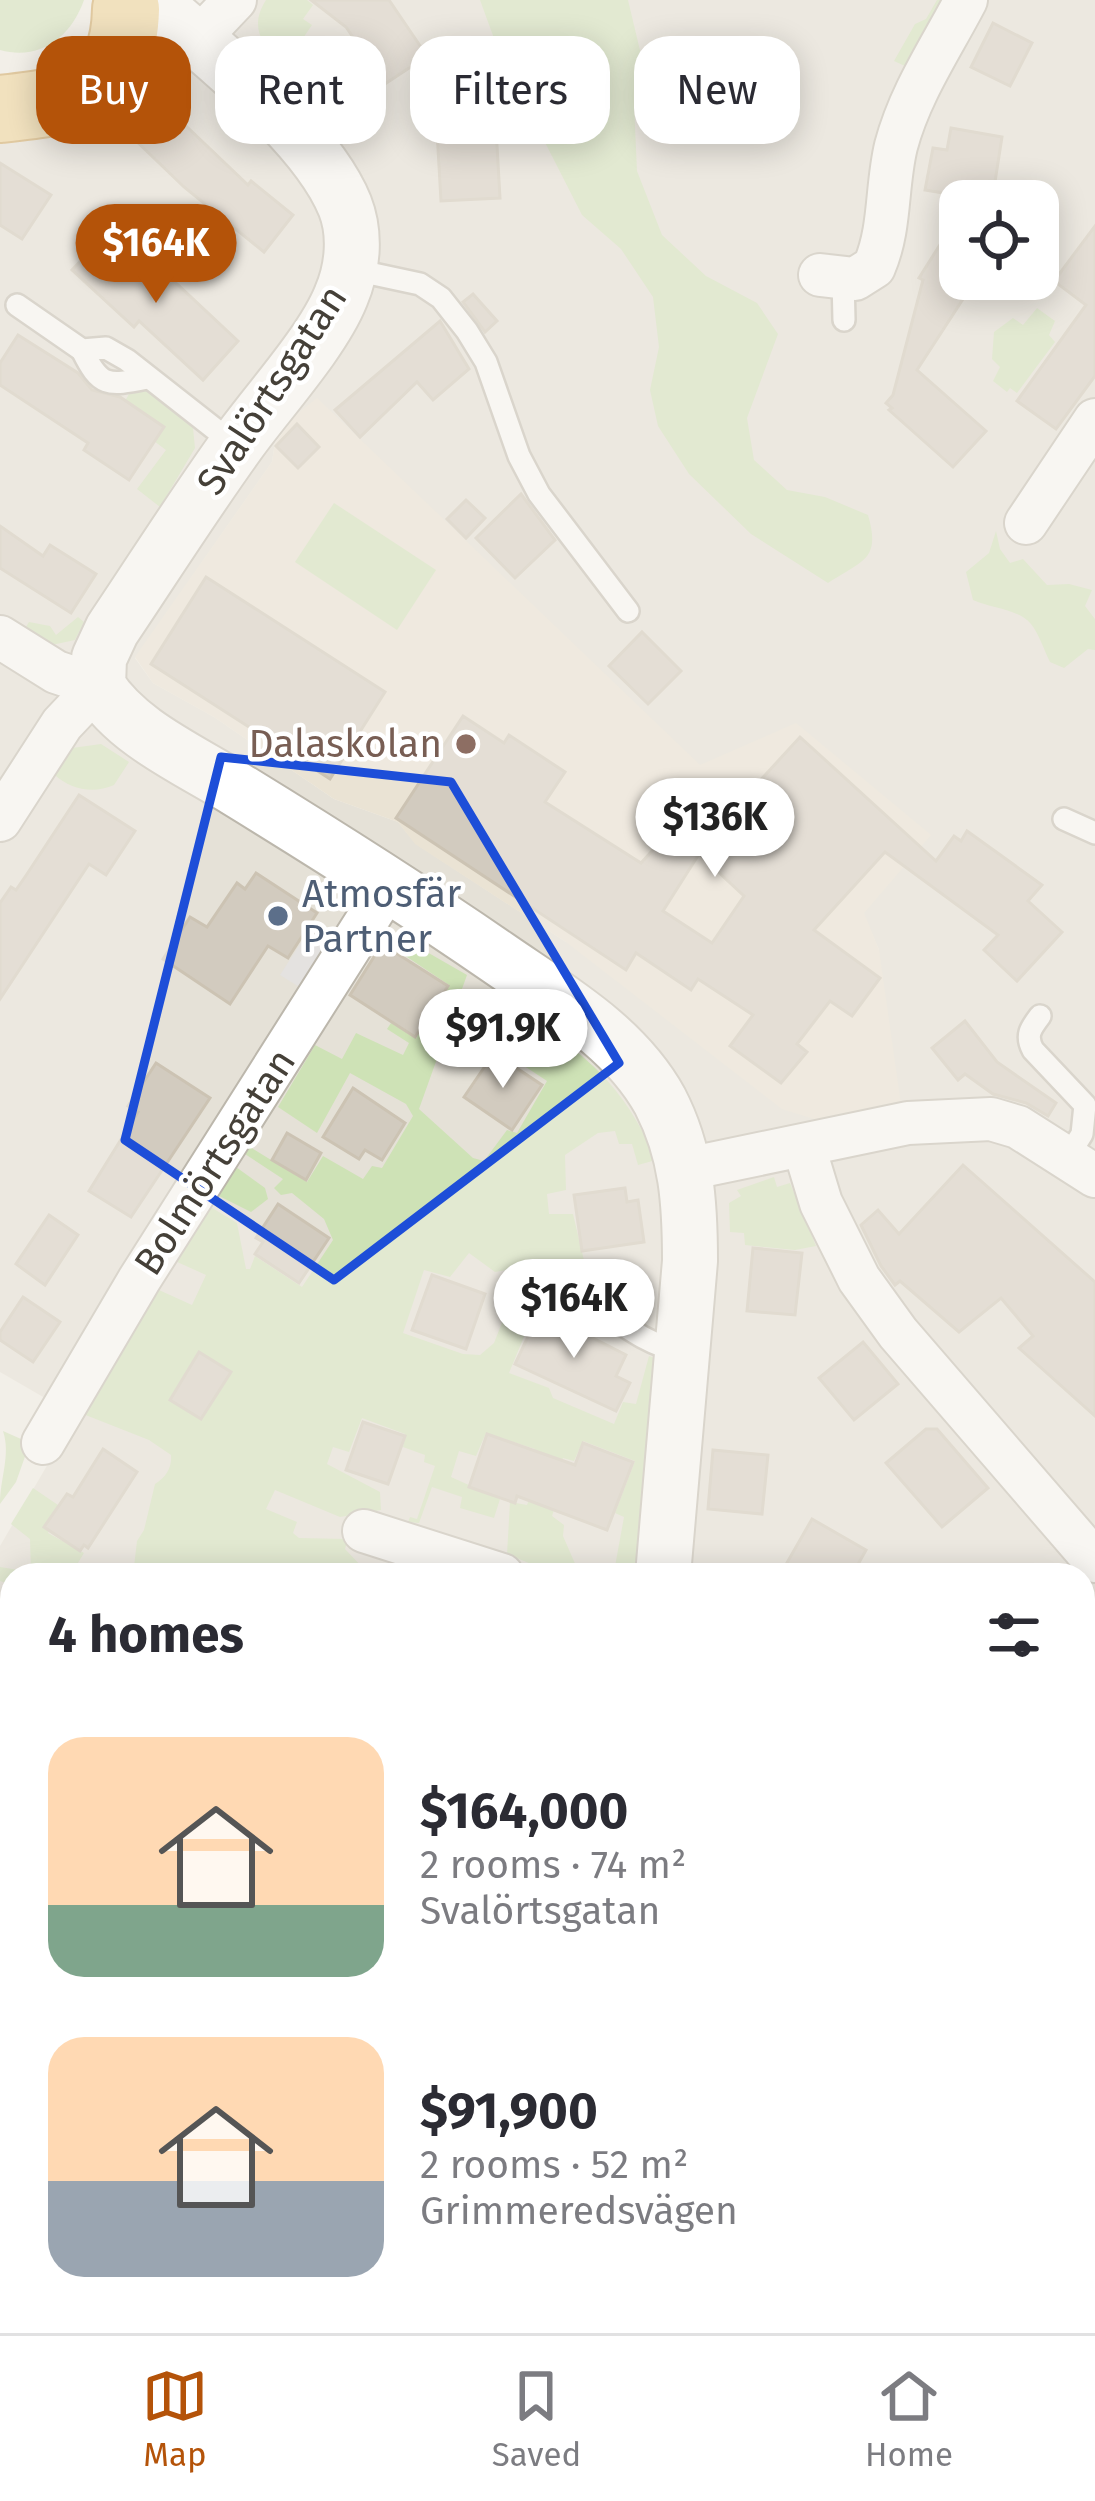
<!DOCTYPE html>
<html lang="en">
<head>
<meta charset="utf-8">
<style>
  body { margin:0; font-family:"Fira Sans",sans-serif; background:#f7f7f7; color:#2b2b33; height:100vh; display:flex; flex-direction:column; font-size:45px; white-space:nowrap }
  * { box-sizing:border-box; margin:0 }
  p { font-size:39px; color:#7c7c81 }
  .icon { flex:none; width:66px; height:66px; fill:none; stroke:currentColor; stroke-width:2; stroke-linecap:round; stroke-linejoin:round }
  .map { position:relative; flex:1; overflow:hidden }
  .drawer { position:absolute; left:0px; top:1563px; width:1095px; height:771px; display:flex; flex-direction:column; background:#fff; border-radius:36px 36px 0 0; box-shadow:0 6px 30px #0003 }
  .drawer>* { flex:none }
  .hud { position:absolute; left:36px; top:36px; width:1023px; height:108px; display:flex; gap:24px }
  .controls { position:absolute; left:939px; top:180px; display:grid; gap:24px }
  .controls a { display:grid; place-items:center; width:120px; height:120px; border-radius:24px; background:#fff; box-shadow:0 6px 30px #0003; font-size:60px }
  .price { position:absolute; translate:-50% -102px; padding:0 27px; border-radius:42px; background:#fff; color:#222; font-size:39px; line-height:78px; filter:drop-shadow(0 3px 6px #0008) }
  .price::after { content:''; position:absolute; left:50%; top:72px; width:36px; height:27px; margin-left:-18px; background:inherit; clip-path:polygon(0 0,100% 0,50% 100%) }
  .price.active { background:#b45309; color:#fff }
  ul { padding:0; list-style:none }
  li { display:flex; align-items:center; gap:36px; height:300px; padding:0 48px }
  li span { display:grid; place-items:center; flex:none; width:336px; height:240px; border-radius:36px; color:#555 }
  li>.icon { margin-inline-start:auto }
  span .icon { width:144px; height:144px; fill:#fffc; stroke-width:1 }
  li b { font-size:51px }
  h2 { display:flex; justify-content:space-between; align-items:center; height:144px; padding:0 48px; font-size:51px }
  .tag { padding:0 42px; border-radius:36px; background:#fff; box-shadow:0 6px 30px #0003; font-size:42px; line-height:108px }
  .tag.active { background:#b45309; color:#fff }
  .menu { display:flex; justify-content:space-around; align-items:center; height:168px; border-top:3px solid #e1e1e2; background:#fff; font-size:33px; color:#7c7c81 }
  .menu a { display:grid; justify-items:center; gap:6px }
  .menu .active { color:#b45309 }
  .map>svg:first-child { display:block }
</style>
</head>
<body>
<div class="map">
<svg width="1095" height="2333" viewBox="0 0 1095 2333">
  <rect width="100%" height="100%" fill="#f2efe8"/>
  <path fill="#e5e1d7" fill-rule="evenodd" d="M253 0H1095V2333H665L662 2322H1083V1575H12V1605L0 1601V1546L76 1416 0 1372V136L82 131 174 72 256 4ZM960 201H1038V279H960ZM317 399 700 766 930 835 863 913 879 950 566 942 416 844 398 822 334 799 214 717 153 683 135 658 272 462 275 442 295 416Z"/>
  <path fill="#eae3d4" d="M317 398 700 765 796 723 931 835 864 913 879 950 901 1105 824 1122 782 1109 566 942 415 844 398 822 334 799 214 717 153 683 135 657 272 462 275 443 295 416Z"/>
  <g fill="#cee2b6">
    <path d="M0 0H84C71 37 40 61 0 50Z"/>
    <path d="M266 0H307L313 5 303 19 312 25 301 41 326 62 308 83C280 60 241 39 266 0Z"/>
    <path d="M480 0H628L643 63 634 104 637 171 662 235 706 276 757 303 778 334 747 418 754 460 787 490 825 497 868 515C881 560 863 560 828 583L751 534 689 474 658 426 650 390 659 347 653 297 621 249 582 215 499 52Z"/>
    <path d="M937 0H958L918 72 894 61 915 24 926 19Z"/>
    <path d="M1037 308 1055 321 1049 335 1055 342 1017 393 1010 388 1007 392 993 381 1000 367 992 359 994 332 1013 318 1023 325Z"/>
    <path d="M149 390 193 428 195 448 160 507 137 489 166 450 154 441 164 427 125 401 129 394Z"/>
    <path d="M334 503 436 570 397 630 295 562Z"/>
    <path d="M996 531 1000 549 1010 563 1023 559 1047 585 1069 584 1092 590 1085 606 1095 619V650L1088 649 1064 668 1050 662C1044 650 1039 634 1031 624 1019 609 990 608 973 600L966 572 989 553Z"/>
    <path d="M78 617 84 622 75 640 47 646 24 630 29 622 50 626 56 635Z"/>
    <path d="M101 744 129 762 114 785C94 794 70 790 54 774L72 748Z"/>
    <path d="M399 936 467 975 419 1109 473 1158 484 1161 507 1130 517 1133 547 1081 497 1048 502 1033 478 1013 491 992C566 1044 612 1064 653 1152L656 1160 638 1165 632 1144H619L615 1131 598 1133 565 1155 566 1190 547 1194 549 1214H573L586 1269H613L614 1305 551 1271 524 1267 495 1272 469 1253 450 1277 424 1270 403 1333 463 1354 480 1355 494 1343 514 1292 536 1284 585 1306 574 1324 537 1305 509 1373 549 1388 553 1398 614 1424 623 1402 636 1404 649 1356 655 1358 652 1388 655 1420 637 1575H602L614 1572 624 1517 615 1513 635 1461 583 1441 574 1461 563 1458 556 1478 563 1482 552 1516 564 1525 563 1536 580 1575H558L507 1554 510 1502 527 1505 544 1461 533 1456 535 1449 486 1433 476 1456 459 1451 451 1477 500 1499 494 1518 460 1508 462 1497 432 1487 419 1523 408 1522 410 1517 417 1519 435 1466 424 1462 425 1455 403 1447 405 1434 362 1418 349 1452 333 1447 327 1464 380 1492 381 1510 340 1517 275 1490 266 1509 297 1522 293 1533 299 1538 348 1539 345 1549 363 1568 361 1575H133L137 1541 144 1530 155 1484C166 1477 172 1468 171 1455L149 1440 83 1414 81 1407 159 1290 192 1305 206 1275 175 1261 209 1206 237 1223 246 1269H250L255 1256 302 1287 333 1240 324 1219 292 1193 281 1195 274 1188 283 1179 245 1154 250 1147 307 1182 323 1156 363 1179 372 1166 382 1168 413 1116 406 1104 350 1073 317 1133 278 1107 315 1045 342 1059 356 1033 403 1055 409 1043 387 1029 391 1023 416 1038 449 985 383 941Z"/>
    <path d="M236 1167 265 1188 268 1199 251 1212 217 1195Z"/>
    <path d="M774 1177 777 1187 790 1183 816 1246 795 1250 745 1245 744 1233 730 1232 729 1203 741 1196 737 1190Z"/>
    <path d="M3 1431 21 1439 27 1451 16 1482 0 1504C0 1478 11 1455 3 1431Z"/>
    <path d="M33 1488 58 1505 53 1513 58 1516 48 1533 84 1553 76 1566 89 1575H12V1585L0 1581V1567L31 1572 30 1539 11 1524Z"/>
    <path d="M0 1601 12 1605V1772L0 1722Z"/>
    <path d="M0 1787 12 1836V1901L0 1842Z"/>
    <path d="M12 1928V2200L0 2203V1931Z"/>
    <path d="M1095 2067V2333H1053L1040 2322H1083V2070Z"/>
    <path d="M12 2284V2322H290L306 2333H0V2287Z"/>
  </g>
  <path fill="#e4e2e0" d="M309 930 330 944 301 988 280 975Z"/>
  <g fill="#d2cbbf" stroke="#ccc3b3" stroke-width="3" fill-rule="evenodd">
    <path d="M311 0H389L427 56 385 84 346 27Z"/>
    <path d="M993 23 1032 43 1010 86 971 67Z"/>
    <path d="M163 104 248 185 251 181 293 215 264 252 184 187 131 136Z"/>
    <path d="M496 128 500 198 441 201 437 131Z"/>
    <path d="M951 128 1002 137 992 201 925 190 933 148 947 150Z"/>
    <path d="M0 163 51 195 22 239 0 225Z"/>
    <path d="M1095 226V376L1056 429 1017 401 1086 305 1054 281Z"/>
    <path d="M107 233 150 273 156 267 178 285 238 341 203 380 139 321 134 327 72 270Z"/>
    <path d="M941 243 960 255V279H976L917 370 986 431 953 467 889 410 892 408 886 403 893 395 923 280 919 278Z"/>
    <path d="M473 294 497 321 485 332 463 302Z"/>
    <path d="M440 321 469 369 433 400 417 382 360 437 335 410Z"/>
    <path d="M18 335 78 373 92 390 120 397 164 427 129 480 84 450 88 443 0 385V363Z"/>
    <path d="M297 424 319 447 298 468 276 446Z"/>
    <path d="M521 494 555 540 515 578 476 538Z"/>
    <path d="M466 500 485 518 466 538 447 519Z"/>
    <path d="M0 526 43 556 50 545 96 574 71 613 0 568Z"/>
    <path d="M206 577 385 692 330 779 151 664Z"/>
    <path d="M642 632 681 671 648 704 609 666Z"/>
    <path d="M463 716 504 743 509 735 565 772 545 802 641 863 710 787 734 809 800 737 936 861 954 836 961 841 967 831 1042 885 1028 901 1062 932 1017 981 984 950 998 935 885 852 814 930 880 978 852 1016 830 1001 797 1044 807 1052 781 1083 730 1046 753 1015 698 979 691 990 636 953 626 970 396 818ZM699 854 744 896 712 943 663 911Z"/>
    <path d="M79 795 135 831 106 875 89 864 0 999V903L11 887 16 890 27 874Z"/>
    <path d="M256 873 317 913 288 958 268 946 230 1004 163 959 190 917 207 927 237 883 245 889Z"/>
    <path d="M382 944 448 986 415 1037 350 995Z"/>
    <path d="M965 1021 997 1062 1056 1103 1048 1116 1026 1103 993 1094 965 1074 958 1080 932 1048Z"/>
    <path d="M494 1053 542 1085 512 1130 464 1097Z"/>
    <path d="M156 1063 210 1098 131 1217 89 1191 138 1112 128 1106Z"/>
    <path d="M353 1088 405 1123 382 1160 365 1150 359 1159 323 1137Z"/>
    <path d="M287 1133 321 1153 306 1180 272 1160Z"/>
    <path d="M963 1165 1095 1282V1416L1019 1348 1033 1336 1001 1298 959 1332 900 1281 895 1285 881 1266 861 1225 878 1210 899 1234Z"/>
    <path d="M625 1188 627 1202 638 1200 644 1242 582 1251 574 1195Z"/>
    <path d="M278 1204 329 1238 299 1283 255 1254 263 1242 256 1238Z"/>
    <path d="M49 1215 78 1235 45 1285 16 1264Z"/>
    <path d="M753 1248 802 1253 795 1315 747 1311Z"/>
    <path d="M432 1275 485 1294 466 1349 412 1330Z"/>
    <path d="M23 1297 60 1322 33 1362 0 1340V1332Z"/>
    <path d="M540 1311 626 1355 616 1376 630 1383 616 1411 515 1364Z"/>
    <path d="M863 1342 898 1384 854 1420 819 1378Z"/>
    <path d="M199 1352 231 1372 201 1419 170 1400Z"/>
    <path d="M363 1422 405 1436 388 1484 346 1470Z"/>
    <path d="M926 1429H937L988 1488 942 1527 886 1463Z"/>
    <path d="M487 1434 575 1465 583 1443 633 1462 607 1530 517 1496 515 1503 469 1487Z"/>
    <path d="M103 1449 137 1472 88 1548 84 1545 80 1551 44 1527 67 1494 73 1497Z"/>
    <path d="M713 1450 768 1455 762 1514 708 1509Z"/>
    <path d="M812 1519 866 1550 852 1575H780Z"/>
  </g>
  <g fill="none" stroke-linecap="round" stroke-linejoin="round">
    <defs>
      <g id="service">
        <path d="M350 269 420 284 441 298 467 331 486 362 519 456 539 494 628 611"/>
        <path d="M843 278 844 320"/>
        <path d="M17 305 82 350 106 348 127 360 234 444"/>
        <path d="M82 350C100 387 107 386 147 378"/>
        <path d="M1064 819 1095 833"/>
        <path d="M1040 1016C1031 1028 1025 1035 1033 1050L1085 1105 1082 1134 1067 1158"/>
        <path d="M525 1275C585 1280 624 1343 682 1351"/>
        <path d="M1083 1667 1095 1657"/>
      </g>
      <g id="minor">
        <path d="M197 40 235 0"/>
        <path d="M820 275 855 279 874 267C891 228 886 187 896 146 910 93 941 48 966 0"/>
        <path d="M1026 523 1095 420"/>
        <path d="M0 637 56 672 98 686"/>
        <path d="M0 820 62 724 98 686"/>
        <path d="M804 1147 821 1203 859 1279 898 1333 1095 1561"/>
        <path d="M687 1169 908 1123 991 1119 1018 1127 1095 1176"/>
        <path d="M43 1443 139 1280 390 884"/>
        <path d="M364 1531 502 1575"/>
        <path d="M1083 1948 1095 1941"/>
      </g>
      <g id="tertiary">
        <path d="M126 0V9L155 10 171 17C226 65 318 139 345 206 356 234 353 268 341 296 323 341 271 398 241 439 196 501 155 566 112 630L99 658 98 686C127 733 190 760 236 789 324 843 411 898 497 957 556 998 624 1036 660 1101 687 1153 690 1203 690 1261L663 1575"/>
        <path d="M0 2255 12 2251"/>
        <path d="M404 2322 431 2333"/>
        <path d="M569 2333 578 2322"/>
        <path d="M626 2333 627 2322"/>
      </g>
      <g id="trunk">
        <path d="M0 109C74 101 124 96 126 9"/>
        <path d="M315 2322 330 2333"/>
      </g>
    </defs>
    <use href="#service" stroke="#bcb7ac" stroke-width="26"/>
    <use href="#minor" stroke="#bcb7ac" stroke-width="46"/>
    <use href="#tertiary" stroke="#bcb7ac" stroke-width="58"/>
    <use href="#trunk" stroke="#cb9b4a" stroke-width="70"/>
    <use href="#service" stroke="#fff" stroke-width="21"/>
    <use href="#minor" stroke="#fff" stroke-width="42"/>
    <use href="#tertiary" stroke="#fff" stroke-width="54"/>
    <use href="#trunk" stroke="#f0d08d" stroke-width="66"/>
  </g>
  <path d="M0 0H1095V2333H0ZM221 757 451 782 619 1063 334 1280 125 1140Z" fill="#f2efe8" fill-opacity=".55" fill-rule="evenodd"/>
  <path fill="none" stroke="#1d4ed8" stroke-width="9" stroke-linejoin="round" d="M221 757 451 782 619 1063 334 1280 125 1140Z"/>
  <circle fill="#8d6e63" stroke="#fff" stroke-width="4.5" cx="466" cy="744" r="12"/>
  <circle fill="#5c6f8a" stroke="#fff" stroke-width="4.5" cx="278" cy="916" r="12"/>
  <g text-anchor="middle" dominant-baseline="central" stroke-width="9" stroke-linejoin="round" paint-order="stroke">
    <g font-size="39" fill="#454038" stroke="#fff">
      <text transform="translate(272 390) rotate(-57)">Svalörtsgatan</text>
      <text transform="translate(215 1162) rotate(-57)">Bolmörtsgatan</text>
    </g>
    <g font-size="39" fill="#785e54" stroke="#fff" text-anchor="end">
      <text x="442" y="744">Dalaskolan</text>
    </g>
    <g font-size="39" fill="#4e5e75" stroke="#fff" text-anchor="start">
      <text x="302" y="894">Atmosfär<tspan x="302" dy="45">Partner</tspan></text>
    </g>
  </g>
</svg>
<div class="controls">
<a><svg class="icon" aria-label="locate" viewBox="0 0 24 24"><circle cx="12" cy="12" r="6"/><path d="M12 2v4M12 18v4M2 12h4M18 12h4"/></svg></a>
</div>
<b class="price active" style="left:156px;top:306px">$164K</b>
<b class="price" style="left:715px;top:880px">$136K</b>
<b class="price" style="left:503px;top:1091px">$91.9K</b>
<b class="price" style="left:574px;top:1361px">$164K</b>
<div class="hud">
<a class="tag active">Buy</a>
<a class="tag">Rent</a>
<a class="tag">Filters</a>
<a class="tag">New</a>
</div>
<section class="drawer">
<h2>4 homes<svg class="icon" aria-label="filters" viewBox="0 0 24 24"><path d="M4 7h16M4 17h16"/><circle cx="9" cy="7" r="2"/><circle cx="15" cy="17" r="2"/></svg></h2>
<ul>
<li><span style="background:linear-gradient(#ffd9b3 70%,#7fa58c 0)"><svg class="icon" aria-label="home" viewBox="0 0 24 24"><path d="M3 11l9-7 9 7M6 9v11h12V9"/></svg></span><div><b>$164,000</b><p>2 rooms · 74 m²</p><p>Svalörtsgatan</p></div></li>
<li><span style="background:linear-gradient(#ffd9b3 60%,#9aa5b1 0)"><svg class="icon" aria-label="home" viewBox="0 0 24 24"><path d="M3 11l9-7 9 7M6 9v11h12V9"/></svg></span><div><b>$91,900</b><p>2 rooms · 52 m²</p><p>Grimmeredsvägen</p></div></li>
</ul>
</section>
</div>
<nav class="menu">
<a class="active"><svg class="icon" aria-label="map" viewBox="0 0 24 24"><path d="M3 6l6-2 6 2 6-2v14l-6 2-6-2-6 2zM9 4v14M15 6v14"/></svg>Map</a>
<a><svg class="icon" aria-label="saved" viewBox="0 0 24 24"><path d="M7 4h10v16l-5-4-5 4z"/></svg>Saved</a>
<a><svg class="icon" aria-label="home" viewBox="0 0 24 24"><path d="M3 11l9-7 9 7M6 9v11h12V9"/></svg>Home</a>
</nav>
</body>
</html>
